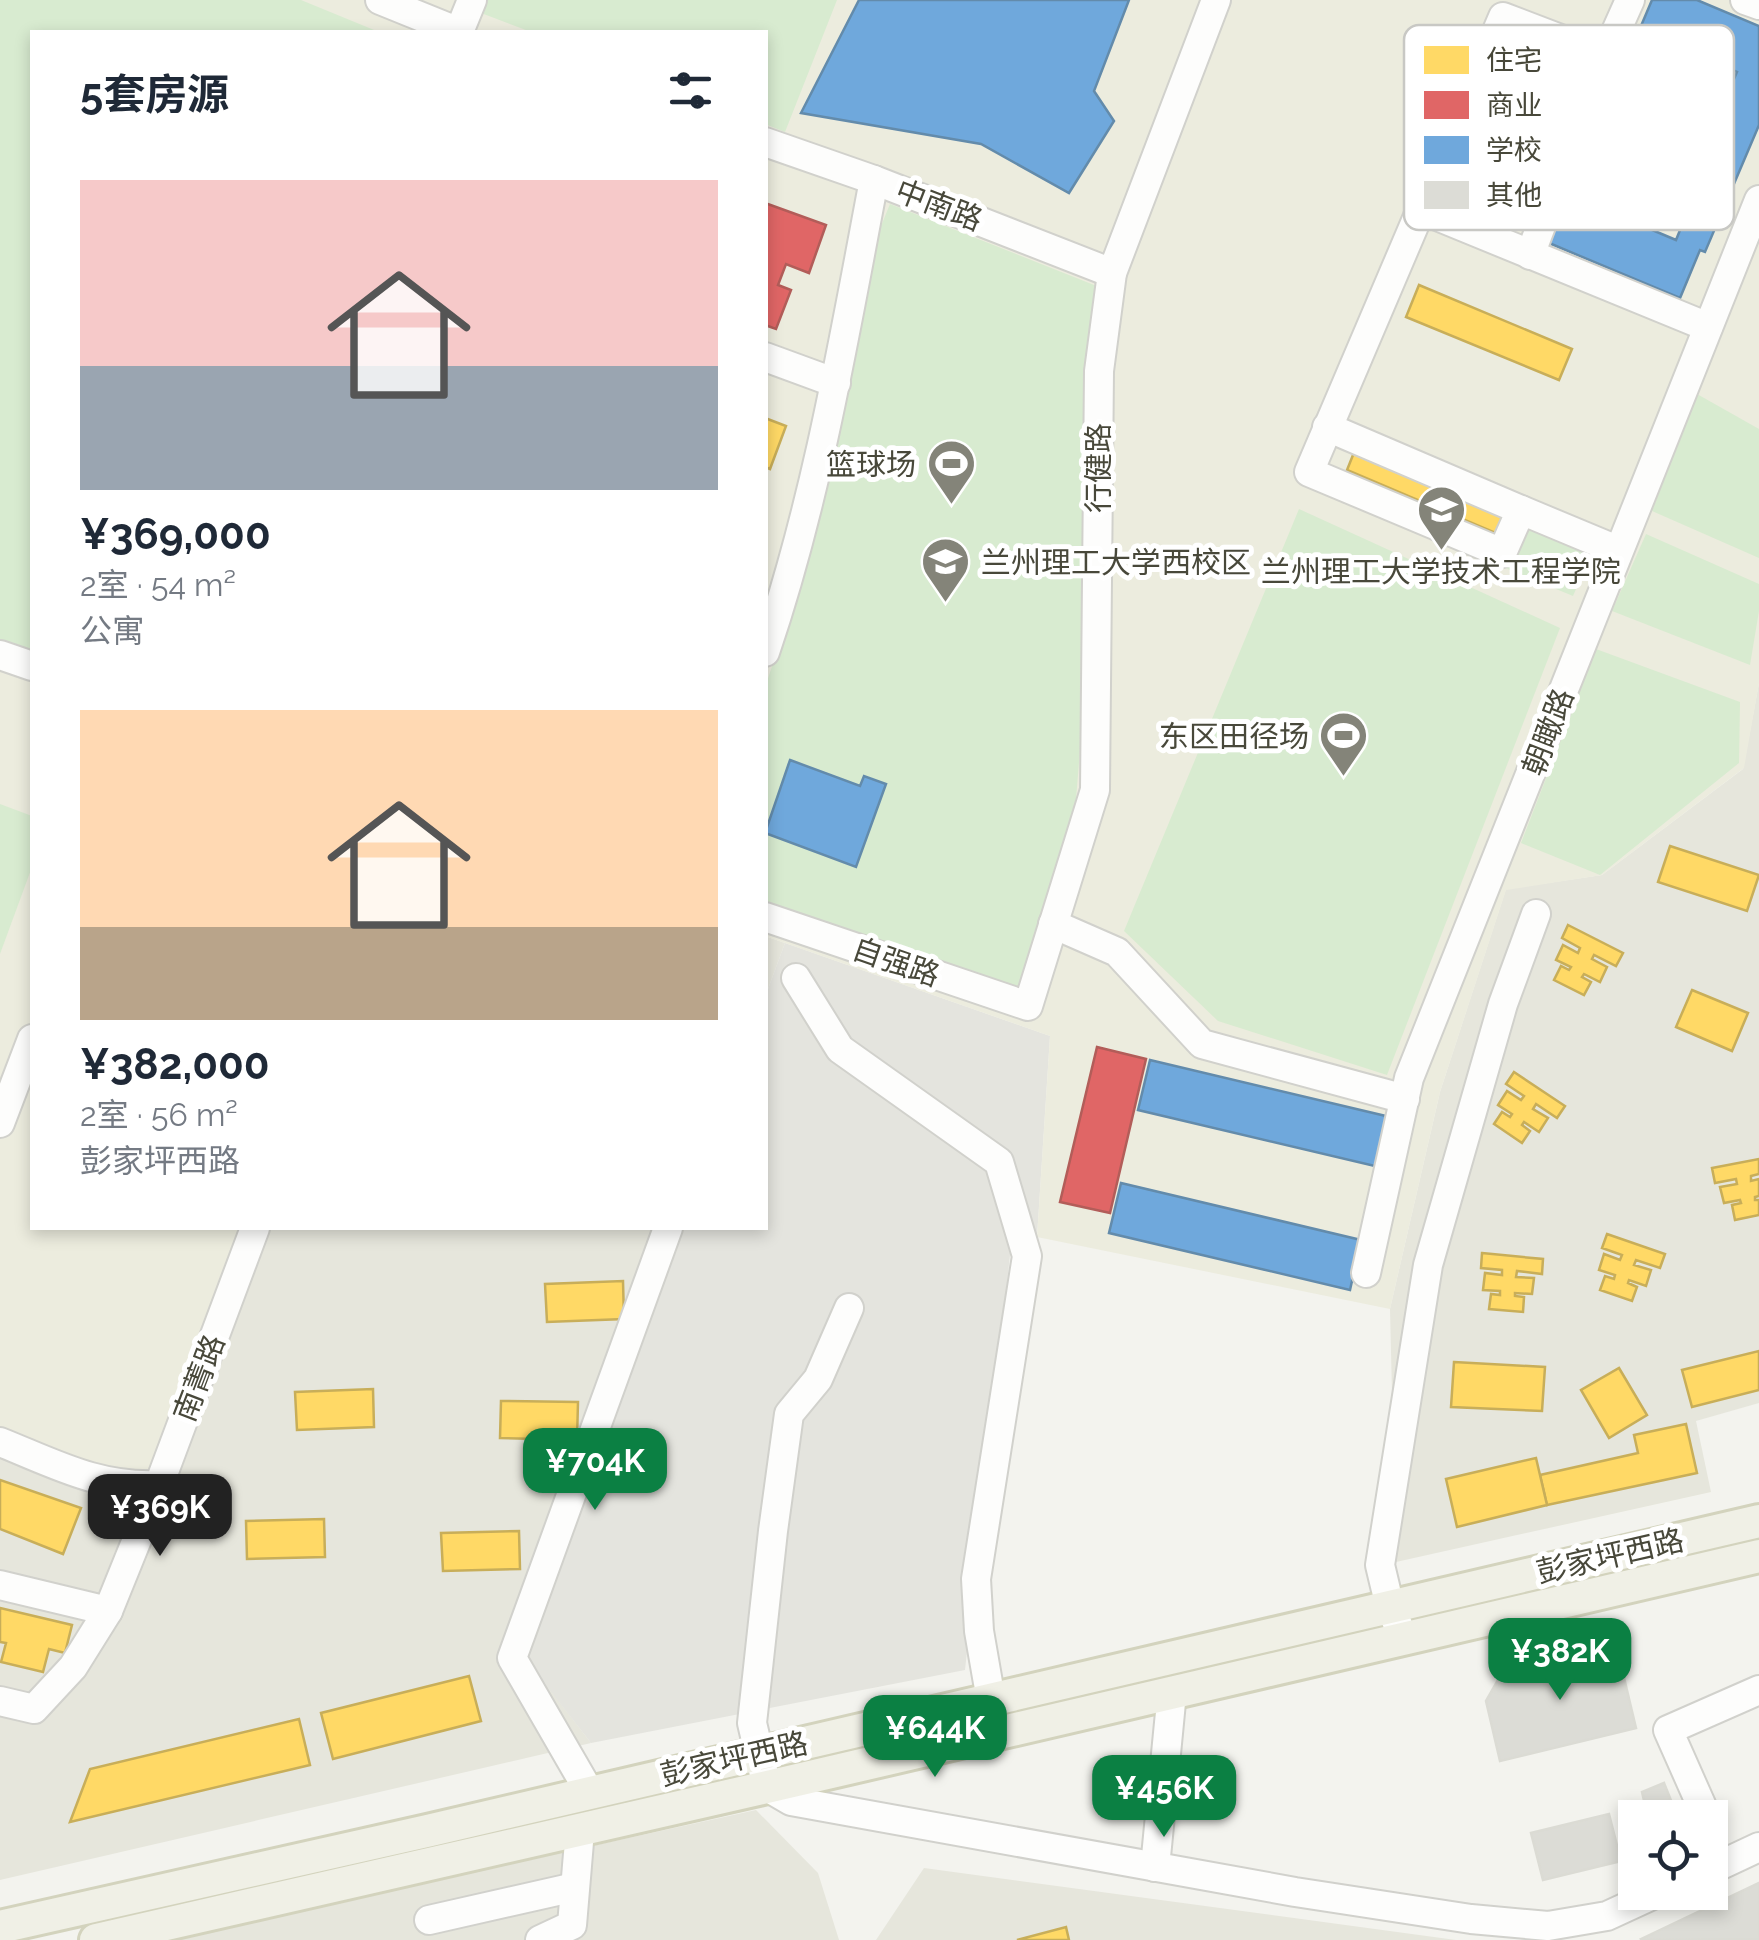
<!DOCTYPE html>
<html lang="zh">
<head>
<meta charset="utf-8">
<style>
  body { margin:0; font-family:Raleway,"Noto Sans SC",sans-serif; background:#f6f6f7; color:#1f2937; height:100vh; display:flex; flex-direction:column; font-size:38px; white-space:nowrap }
  * { box-sizing:border-box; margin:0 }
  p { font-size:32px; color:#747a83 }
  .icon { flex:none; width:55px; height:55px; fill:none; stroke:currentColor; stroke-width:2; stroke-linecap:round; stroke-linejoin:round }
  .map { position:relative; flex:1; overflow:hidden }
  .panel { position:absolute; left:30px; top:30px; width:738px; height:1200px; display:flex; flex-direction:column; background:#fff; border-radius:0px; box-shadow:0 5px 15px #0003 }
  .panel>* { flex:none }
  .fabs { position:absolute; left:1618px; top:1800px; display:grid; gap:20px }
  .fabs a { display:grid; place-items:center; width:110px; height:110px; border-radius:0px; background:#fff; box-shadow:0 5px 15px #0003; font-size:50px }
  .price { position:absolute; translate:-50% -85px; padding:0 22px; border-radius:20px; background:#0b8043; color:#fff; font-size:32px; line-height:65px; filter:drop-shadow(0 2px 5px #0008) }
  .price::after { content:''; position:absolute; left:50%; top:60px; width:30px; height:22px; margin-left:-15px; background:inherit; clip-path:polygon(0 0,100% 0,50% 100%) }
  .price.on { background:#222; color:#fff }
  ul { padding:0; list-style:none }
  li { display:grid; align-content:center; gap:20px; height:530px; padding:0 50px }
  li span { display:grid; place-items:center; height:310px; border-radius:0px; color:#555 }
  li>.icon { margin-inline-start:auto }
  span .icon { width:180px; height:180px; fill:#fffc; stroke-width:1 }
  li b { font-size:42px }
  h2 { display:flex; justify-content:space-between; align-items:center; height:120px; padding:0 50px; font-size:42px }
  .map>svg:first-child { display:block }
</style>
</head>
<body>
<div class="map">
<svg width="1759" height="1940" viewBox="0 0 1759 1940">
  <rect width="100%" height="100%" fill="#f3f3ee"/>
  <g fill="#e6e6dc">
    <path d="M1759 683V1403L1696 1421 1711 1492 1396 1562 1390 1309 1440 1092 1506 889 1602 875 1743 769Z"/>
    <path d="M765 936 785 943 765 997Z"/>
    <path d="M253 1228H679L521 1652 591 1743 0 1880V1456Z"/>
    <path d="M756 1810 818 1873 839 1940H164Z"/>
    <path d="M924 1868 1456 1940H876Z"/>
  </g>
  <path fill="#e4e4de" d="M785 943 1050 1036 1037 1237 1014 1218 965 1670 591 1743 520 1652 679 1228H765V997Z"/>
  <path fill="#ececde" d="M0 0H1759V683L1744 768 1602 875 1506 890 1440 1092 1390 1309 1037 1237 1050 1036 765 936V32H32V1228H253L141 1505 0 1456Z"/>
  <g fill="#d8ebd0">
    <path d="M0 0H301L379 32H32V661L0 648Z"/>
    <path d="M486 0H837L785 132 765 124V32H531L481 13Z"/>
    <path d="M890 204 1099 287 1089 641 1076 799 1020 992 765 906V687L805 570 825 438 855 290Z"/>
    <path d="M1697 394 1759 429V558L1652 511Z"/>
    <path d="M1299 509 1560 628 1387 1075 1218 1021 1124 931Z"/>
    <path d="M1523 521 1593 550 1573 596 1503 567Z"/>
    <path d="M1646 534 1759 584V611L1750 665 1612 611Z"/>
    <path d="M1596 649 1740 702 1739 763 1600 875 1521 843Z"/>
    <path d="M0 804 32 816V867L0 954Z"/>
  </g>
  <g fill="#ffd966" stroke="#c8ae59" stroke-width="2.5">
    <path d="M1419 285 1572 349 1559 380 1406 317Z"/>
    <path d="M765 418 786 426 770 469 765 467Z"/>
    <path d="M1357 445 1516 511 1505 537 1347 470Z"/>
    <path d="M1670 846 1759 875 1747 911 1658 882Z"/>
    <path d="M1568 925 1623 953 1616 966 1594 955 1592 959 1607 967 1600 982 1584 974 1582 977 1591 982 1584 995 1554 980 1561 966 1569 970 1571 967 1556 960 1563 945 1578 953 1580 948 1562 938Z"/>
    <path d="M1692 990 1748 1013 1732 1051 1676 1027Z"/>
    <path d="M1514 1072 1565 1106 1557 1118 1536 1104 1533 1109 1548 1118 1539 1132 1524 1122 1522 1125 1530 1131 1522 1143 1494 1124 1502 1112 1510 1117 1512 1114 1498 1105 1507 1091 1521 1100 1524 1096 1506 1084Z"/>
    <path d="M1759 1159V1174L1751 1176V1181L1759 1179V1196L1755 1197V1200H1759V1215L1735 1220 1732 1205 1741 1203 1740 1200 1724 1203 1720 1187 1737 1184 1736 1179 1715 1183 1712 1168Z"/>
    <path d="M1607 1234 1665 1254 1660 1268 1636 1260 1634 1265 1651 1270 1646 1286 1629 1280 1628 1283 1637 1287 1632 1301 1600 1290 1605 1276 1614 1279 1615 1275 1599 1270 1604 1254 1620 1260 1622 1255 1602 1248Z"/>
    <path d="M1482 1253 1543 1259 1542 1274 1517 1271 1516 1277 1534 1278 1532 1294 1515 1293V1296L1524 1297 1523 1312 1489 1309 1491 1294 1500 1295V1291L1483 1290 1485 1273 1502 1275V1270L1481 1268Z"/>
    <path d="M623 1281 624 1319 547 1322 545 1284Z"/>
    <path d="M1759 1351V1390L1692 1407 1682 1370Z"/>
    <path d="M1454 1362 1545 1367 1542 1411 1451 1407Z"/>
    <path d="M1619 1368 1647 1415 1609 1438 1581 1390Z"/>
    <path d="M373 1389 374 1427 297 1430 295 1392Z"/>
    <path d="M501 1401 578 1402 577 1440 500 1438Z"/>
    <path d="M1686 1424 1697 1473 1547 1505 1540 1475 1638 1453 1634 1435Z"/>
    <path d="M1536 1458 1547 1505 1457 1527 1446 1479Z"/>
    <path d="M0 1480 81 1508 63 1554 0 1529Z"/>
    <path d="M324 1519 325 1557 247 1559 246 1521Z"/>
    <path d="M519 1531 520 1569 443 1571 441 1533Z"/>
    <path d="M0 1608 72 1625 65 1653 49 1649 43 1672 1 1662 6 1643 0 1642Z"/>
    <path d="M469 1676 481 1721 333 1759 321 1713Z"/>
    <path d="M299 1719 310 1765 70 1822 90 1769Z"/>
    <path d="M1066 1927 1069 1940H1017Z"/>
  </g>
  <g fill="#e06666" stroke="#b25d59" stroke-width="2.5">
    <path d="M765 203 826 225 809 273 786 264 778 285 791 290 776 329 765 325Z"/>
    <path d="M1097 1047 1146 1059 1110 1213 1060 1202Z"/>
  </g>
  <g fill="#6fa8dc" stroke="#638bab" stroke-width="2.5" fill-rule="evenodd">
    <path d="M859 0H1129L1094 91 1114 121 1069 193 981 144 801 113Z"/>
    <path d="M1652 0H1697L1759 26V125L1705 252 1700 250 1680 298 1549 243ZM1691 52 1737 72 1704 150 1657 131ZM1623 153 1634 158 1627 173 1680 196 1686 181 1698 186 1676 240 1600 208Z"/>
    <path d="M790 760 860 786 864 776 886 784 856 867 765 833Z"/>
    <path d="M1150 1060 1390 1117 1379 1167 1138 1110Z"/>
    <path d="M1121 1183 1361 1240 1350 1290 1109 1233Z"/>
  </g>
  <g fill="#dcdcd6" stroke="#dbdbd4" stroke-width="2.5">
    <path d="M1616 1644 1636 1728 1500 1761 1486 1701 1503 1671Z"/>
    <path d="M1664 1783 1678 1818H1648L1642 1792Z"/>
    <path d="M1609 1814 1621 1861 1543 1880 1531 1833Z"/>
    <path d="M1759 1883V1939L1642 1940 1641 1939Z"/>
  </g>
  <g fill="none" stroke-linecap="round" stroke-linejoin="round">
    <defs>
      <g id="minor">
        <path d="M380 0 459 32"/>
        <path d="M1745 0 1759 5"/>
        <path d="M459 32 472 0"/>
        <path d="M1605 56 1503 17 1309 472 1502 553 1521 510 1617 550"/>
        <path d="M765 142 874 180 1112 273"/>
        <path d="M1420 209 1708 327"/>
        <path d="M1530 255 1605 56 1630 0"/>
        <path d="M765 357 836 383"/>
        <path d="M1327 427 1521 510"/>
        <path d="M765 652C817 499 844 338 874 180"/>
        <path d="M0 655 32 666"/>
        <path d="M765 917 1028 1006 1095 790 1099 371 1112 273 1216 0"/>
        <path d="M1053 924 1117 952 1202 1044 1405 1099"/>
        <path d="M796 978 840 1049 999 1162 1027 1256 976 1579 979 1631 991 1700"/>
        <path d="M0 1123 32 1039"/>
        <path d="M1366 1273 1409 1078 1759 200"/>
        <path d="M849 1308 818 1379 789 1414 773 1531 752 1723 767 1787 791 1801 1295 1892 1471 1919 1548 1926 1607 1916 1659 1892"/>
        <path d="M0 1442C55 1464 98 1488 159 1485L255 1228"/>
        <path d="M0 1585 108 1611 73 1667 34 1709 0 1701"/>
        <path d="M108 1611 159 1485"/>
        <path d="M1398 1625 1390 1607 1380 1565 1428 1265 1503 1004 1536 914"/>
        <path d="M590 1793 512 1658 668 1228"/>
        <path d="M1707 1818 1668 1730 1759 1690"/>
        <path d="M1155 1867 1172 1692"/>
        <path d="M1710 1870 1759 1847"/>
        <path d="M429 1920 575 1887"/>
        <path d="M540 1940 572 1925 580 1830"/>
      </g>
      <g id="major">
        <path d="M0 1927 427 1831 1759 1521"/>
        <path d="M96 1940 767 1787 1759 1556"/>
      </g>
    </defs>
    <use href="#minor" stroke="#d1d1cc" stroke-width="32"/>
    <use href="#major" stroke="#d3d3bd" stroke-width="38"/>
    <use href="#minor" stroke="#fdfdfc" stroke-width="28"/>
    <use href="#major" stroke="#f0f0e6" stroke-width="32"/>
  </g>
  <defs>
    <symbol id="stadium-pin" viewBox="-11 -11 22 30"><path d="M0 17L-7.5 6A9.5 9.5 0 1 1 7.5 6Z" fill="#848479" stroke="#fff"/><path d="M0-5a6.5 5 0 1 0 0 10a6.5 5 0 1 0 0-10ZM-3.5-1.8h7v3.6h-7Z" fill="#fff"/></symbol>
    <symbol id="university-pin" viewBox="-11 -11 22 30"><path d="M0 17L-7.5 6A9.5 9.5 0 1 1 7.5 6Z" fill="#848479" stroke="#fff"/><path d="M0-5L7-2L0 1L-7-2ZM-4 1L0 2.5L4 1V4Q0 6-4 4Z" fill="#fff"/></symbol>
  </defs>
  <g fill-rule="evenodd">
    <use href="#stadium-pin" x="924" y="436" width="55" height="75"/>
    <use href="#university-pin" x="1414" y="482" width="55" height="75"/>
    <use href="#university-pin" x="918" y="534" width="55" height="75"/>
    <use href="#stadium-pin" x="1316" y="708" width="55" height="75"/>
  </g>
  <g text-anchor="middle" dominant-baseline="central" stroke-width="10" stroke-linejoin="round" paint-order="stroke">
    <g font-size="30" fill="#48483a" stroke="#fff">
      <text transform="translate(939 205) rotate(21)">中南路</text>
      <text transform="translate(1098 468) rotate(-90)">行健路</text>
      <text transform="translate(1548 732) rotate(-69)">朝瞰路</text>
      <text transform="translate(896 962) rotate(19)">自强路</text>
      <text transform="translate(199 1378) rotate(-69)">南菁路</text>
      <text transform="translate(1610 1556) rotate(-13)">彭家坪西路</text>
      <text transform="translate(734 1759) rotate(-13)">彭家坪西路</text>
    </g>
    <g font-size="30" fill="#48483a" stroke="#fff" text-anchor="end">
      <text x="916" y="464">篮球场</text>
      <text x="981" y="562" text-anchor="start">兰州理工大学西校区</text>
      <text x="1441" y="571" text-anchor="middle">兰州理工大学技术工程学院</text>
      <text x="1309" y="736">东区田径场</text>
    </g>
  </g>
  <rect x="1404" y="25" width="330" height="205" rx="15" fill="#fff" stroke="#c8c8c4" stroke-width="2.5"/>
  <rect x="1424" y="46" width="45" height="28" fill="#ffd966"/>
  <rect x="1424" y="91" width="45" height="28" fill="#e06666"/>
  <rect x="1424" y="136" width="45" height="28" fill="#6fa8dc"/>
  <rect x="1424" y="181" width="45" height="28" fill="#dcdcd6"/>
  <g font-size="28" fill="#48483a">
    <text x="1486" y="70">住宅</text>
    <text x="1486" y="115">商业</text>
    <text x="1486" y="160">学校</text>
    <text x="1486" y="205">其他</text>
  </g>
</svg>
<div class="fabs">
<a><svg class="icon" aria-label="locate" viewBox="0 0 24 24"><circle cx="12" cy="12" r="6"/><path d="M12 2v4M12 18v4M2 12h4M18 12h4"/></svg></a>
</div>
<b class="price" style="left:595px;top:1513px">¥704K</b>
<b class="price on" style="left:160px;top:1559px">¥369K</b>
<b class="price" style="left:1560px;top:1703px">¥382K</b>
<b class="price" style="left:935px;top:1780px">¥644K</b>
<b class="price" style="left:1164px;top:1840px">¥456K</b>
<section class="panel">
<h2>5套房源<svg class="icon" aria-label="filters" viewBox="0 0 24 24"><path d="M4 7h16M4 17h16"/><circle cx="9" cy="7" r="2"/><circle cx="15" cy="17" r="2"/></svg></h2>
<ul>
<li><span style="background:linear-gradient(#f6c9c9 60%,#9aa5b1 0)"><svg class="icon" aria-label="home" viewBox="0 0 24 24"><path d="M3 11l9-7 9 7M6 9v11h12V9"/></svg></span><div><b>¥369,000</b><p>2室 · 54 m²</p><p>公寓</p></div></li>
<li><span style="background:linear-gradient(#ffd9b3 70%,#b9a48a 0)"><svg class="icon" aria-label="home" viewBox="0 0 24 24"><path d="M3 11l9-7 9 7M6 9v11h12V9"/></svg></span><div><b>¥382,000</b><p>2室 · 56 m²</p><p>彭家坪西路</p></div></li>
</ul>
</section>
</div>
</body>
</html>
